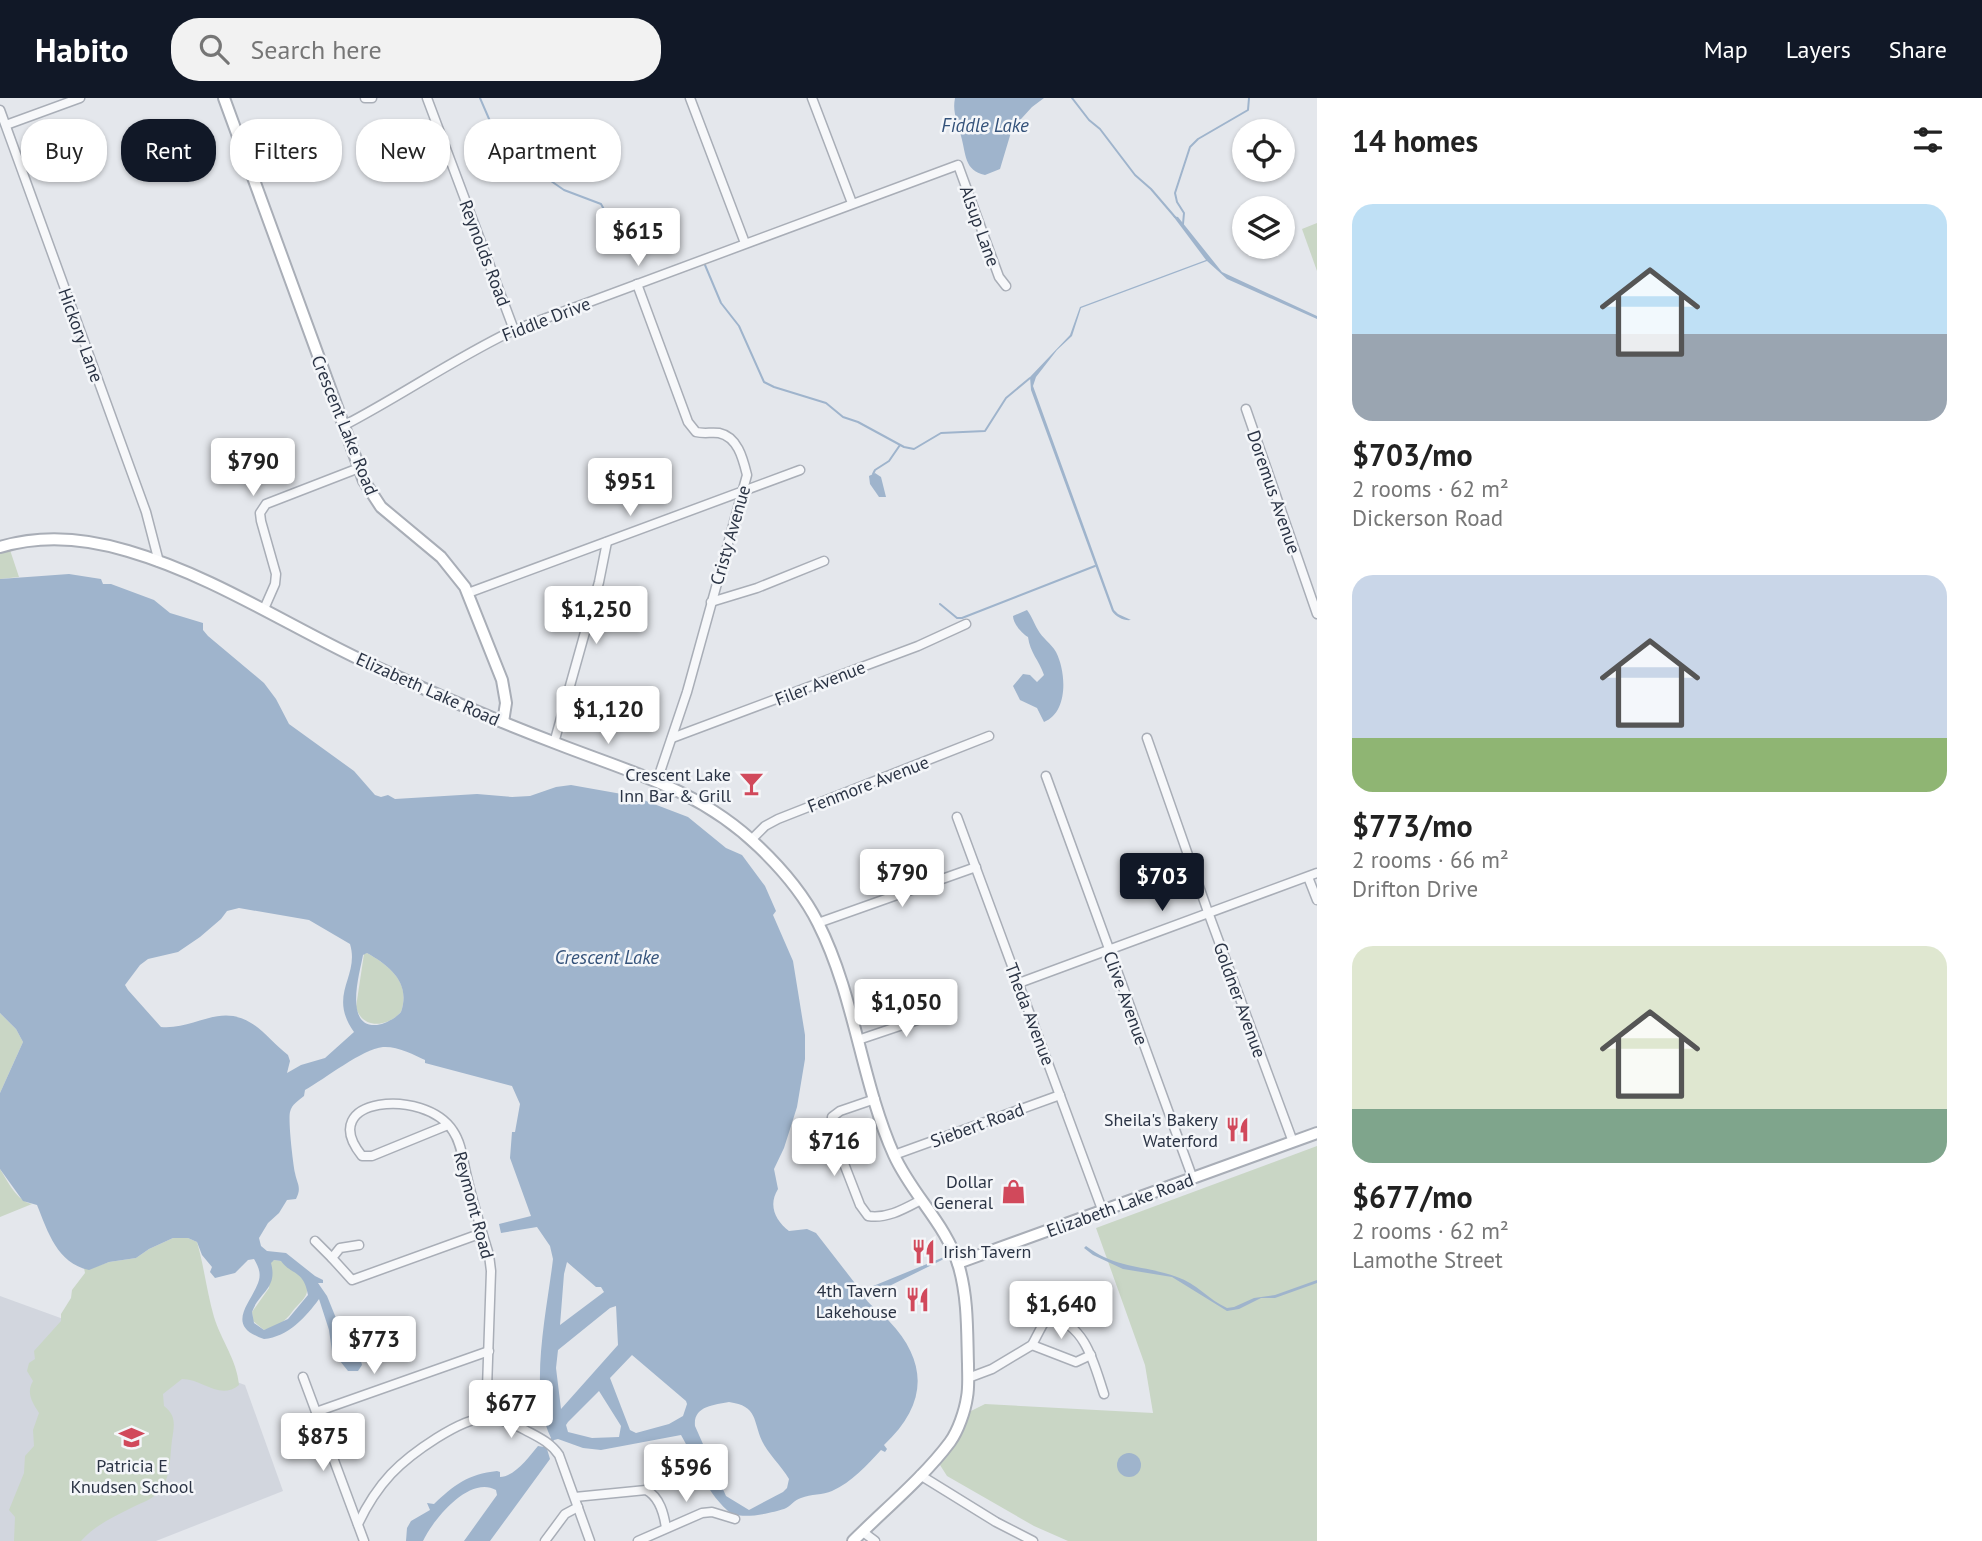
<!DOCTYPE html>
<html lang="en">
<head>
<meta charset="utf-8">
<style>
  body { margin:0; font-family:"PT Sans",sans-serif; background:#f2f2f2; color:#222; height:100vh; display:flex; flex-direction:column; font-size:26px; white-space:nowrap }
  * { box-sizing:border-box; margin:0 }
  p { font-size:23px; color:#767676 }
  .icon { flex:none; width:38px; height:38px; fill:none; stroke:currentColor; stroke-width:2; stroke-linecap:round; stroke-linejoin:round }
  .map { position:relative; flex:1; overflow:hidden }
  .side { display:flex; flex-direction:column; background:#fff; width:665px }
  .side>* { flex:none }
  .top-card { position:absolute; left:21px; top:21px; width:665px; height:63px; display:flex; gap:14px }
  .buttons { position:absolute; left:1232px; top:21px; display:grid; gap:14px }
  .buttons a { display:grid; place-items:center; width:63px; height:63px; border-radius:50%; background:#fff; box-shadow:0 2px 5px #0004; font-size:35px }
  .price { position:absolute; translate:-50% -60px; padding:0 16px; border-radius:7px; background:#fff; color:#222; font-size:23px; line-height:46px; filter:drop-shadow(0 2px 4px #0008) }
  .price::after { content:''; position:absolute; left:50%; top:42px; width:21px; height:16px; margin-left:-10px; background:inherit; clip-path:polygon(0 0,100% 0,50% 100%) }
  .price.current { background:#111827; color:#fff }
  ul { padding:0; list-style:none }
  li { display:grid; align-content:center; gap:14px; height:371px; padding:0 35px }
  li span { display:grid; place-items:center; height:217px; border-radius:21px; color:#555 }
  li>.icon { margin-inline-start:auto }
  span .icon { width:126px; height:126px; fill:#fffc; stroke-width:1 }
  li b { font-size:30px }
  h2 { display:flex; justify-content:space-between; align-items:center; height:84px; padding:0 35px; font-size:30px }
  .chip { padding:0 24px; border-radius:28px; background:#fff; box-shadow:0 2px 5px #0004; font-size:24px; line-height:63px }
  .chip.current { background:#111827; color:#fff }
  header { display:flex; align-items:center; gap:42px; box-sizing:border-box; height:98px; padding:0 35px; background:#111827; color:#fff }
  header strong { font-size:33px }
  nav { display:flex; gap:38px; margin-inline-start:auto; font-size:24px }
  .search { width:490px; height:63px; background:#f2f2f2; display:flex; align-items:center; gap:18px; box-sizing:border-box; padding:0 24px; border-radius:28px; color:#767676; font-size:26px }
  main { display:flex; flex:1; min-height:0 }
  .map>svg:first-child { display:block }
</style>
</head>
<body>
<header>
<strong>Habito</strong>
<div class="search"><svg class="icon" aria-label="search" viewBox="0 0 24 24"><circle cx="10" cy="10" r="6"/><path d="M15 15l6 6"/></svg>Search here</div>
<nav><a>Map</a><a>Layers</a><a>Share</a></nav>
</header>
<main>
<div class="map">
<svg width="1317" height="1443" viewBox="0 0 1317 1443">
  <rect width="100%" height="100%" fill="#e4e7ec"/>
  <path fill="#d2d6de" d="M0 1198 245 1287 283 1393 156 1443H0Z"/>
  <g fill="#c9d6c5">
    <path d="M1317 125V173L1302 131Z"/>
    <path d="M10 452 19 479 0 481V455Z"/>
    <path d="M367 855C390 868 411 885 401 914 388 929 362 932 356 909L364 856Z"/>
    <path d="M0 915 16 931 23 944 0 995Z"/>
    <path d="M1317 1048V1443H1068L1034 1428 947 1378 940 1367 969 1314 985 1306 1153 1315 1145 1267 1096 1130Z"/>
    <path d="M0 1071C8 1084 17 1103 32 1106L0 1119Z"/>
    <path d="M173 1140H188L197 1144C204 1168 207 1195 214 1219 221 1242 237 1262 239 1287 220 1303 203 1281 182 1281L163 1296 164 1308C177 1318 174 1328 172 1342 170 1357 171 1377 162 1390 154 1402 142 1404 131 1410 113 1419 94 1428 81 1443H14L15 1419 9 1412 24 1375 25 1358 34 1348 33 1332 39 1315C32 1304 26 1295 33 1283L27 1273 29 1265 35 1261 34 1253 61 1223V1216L71 1200 72 1192 85 1175 84 1170 89 1171 109 1164 136 1160 149 1151Z"/>
    <path d="M274 1162 282 1163C287 1171 297 1171 303 1180 314 1197 301 1202 292 1214 285 1224 277 1229 264 1232L253 1223 252 1214 269 1190 271 1163Z"/>
  </g>
  <g fill="#9fb4cc" fill-rule="evenodd">
    <path d="M955 0H1044L1032 9 1012 31 1000 71 985 77C964 73 966 55 961 38 958 24 952 15 955 0Z"/>
    <path d="M1173 118 1178 119 1222 174 1317 218V221L1227 181 1207 163 1081 210 1072 238 1057 252 1036 279 1033 288 1114 512 1118 516 1131 522C1124 523 1116 519 1112 513L1031 292 1030 279 1070 237 1080 209 1206 162Z"/>
    <path d="M875 375 881 379 886 399H879L870 386 869 378Z"/>
    <path d="M69 476 101 481 103 486H111L154 502 170 515 203 525V532L208 538 264 585 276 601 289 626 354 673 375 697 381 699 388 697 395 701 477 696 512 699 530 698 556 689 571 687 633 698 688 719 726 750 742 757 765 788 776 813 773 817 793 863 805 937V961L797 1009 784 1050 774 1071 778 1091C768 1107 775 1122 789 1133L807 1131 816 1135 861 1193 944 1159 946 1160 865 1200C871 1209 882 1215 889 1223 929 1265 927 1307 884 1347L887 1351 885 1354 881 1352C867 1367 852 1384 832 1393 823 1397 811 1396 801 1400 794 1402 790 1409 784 1411 771 1415 738 1423 728 1413 703 1390 698 1366 681 1337L601 1352 583 1350 558 1341 554 1342 547 1351 550 1361 490 1443H464L497 1397 496 1392C469 1377 433 1422 423 1443H406L407 1430 411 1423 430 1412 427 1405 434 1406C454 1387 468 1376 497 1373L500 1374V1379C514 1379 529 1359 538 1348L544 1349 551 1340C528 1293 547 1213 553 1161L550 1148 537 1129 501 1135 499 1126 531 1118 510 1060 512 1034H515L520 1006 512 988 425 965V962C413 956 397 948 383 949 362 951 325 981 305 992L304 998C298 1003 292 1006 290 1014 288 1023 293 1065 295 1075 297 1086 302 1089 296 1101L287 1102 279 1115 268 1125 259 1140 261 1148 267 1153 286 1155 315 1178 323 1182V1185H318L327 1198 340 1230 349 1233 358 1252 362 1267 358 1273H348L332 1253 329 1232 319 1201C306 1219 288 1239 264 1241 222 1227 253 1204 259 1182 261 1174 258 1168 254 1161L248 1162 235 1175 215 1180 210 1174 212 1169 202 1157 197 1144 188 1140H173L149 1151 136 1160 109 1164 89 1172C57 1165 48 1134 37 1107L23 1103 0 1071V995L23 944 16 931 0 915V481ZM239 810 309 822 350 846C360 879 327 896 354 934L325 960 301 967 287 975 290 963 288 957C276 948 262 931 251 925 219 905 194 932 161 929L128 892 125 887 140 867 148 861 178 854 200 839 221 821 227 813ZM367 855C390 868 411 885 401 914 396 920 385 926 377 927 343 930 360 874 363 857ZM274 1162 281 1163C291 1177 304 1172 308 1197L288 1221 264 1232 254 1225 252 1214C259 1194 278 1191 271 1165ZM567 1164 596 1189H601L604 1194 560 1227 564 1176ZM616 1208 618 1247 561 1311 556 1270 558 1252 610 1210ZM632 1257 686 1303 687 1306 683 1318 669 1326 636 1335 630 1332 610 1280ZM599 1293 621 1328 619 1339 592 1340 568 1334 566 1327 568 1324ZM729 1304C758 1308 753 1323 762 1343 767 1354 782 1369 789 1381L787 1390 783 1394 749 1412 726 1398 695 1328C693 1308 714 1307 729 1304Z"/>
    <path d="M1027 512C1032 519 1034 525 1038 532 1042 540 1051 545 1056 554 1066 573 1069 614 1044 624L1037 610 1020 602 1013 588 1023 576 1030 577 1037 584 1044 577C1039 562 1030 555 1028 539 1021 535 1013 525 1013 518Z"/>
    <path d="M1086 1148C1116 1171 1145 1167 1177 1179 1196 1185 1209 1202 1227 1210L1234 1209 1254 1200 1275 1197 1317 1182V1185L1275 1200H1261L1239 1211 1227 1213 1172 1179 1123 1171 1093 1157 1084 1150Z"/>
    <circle cx="1129" cy="1367" r="12"/>
  </g>
  <g fill="none" stroke-linecap="round" stroke-linejoin="round">
    <g stroke="#9fb4cc" stroke-width="2">
      <path d="M480 0 496 37"/>
      <path d="M1072 0 1089 22 1100 31 1135 77 1151 91 1175 119"/>
      <path d="M502 44 521 67 538 74 564 92 601 106 615 131 624 153"/>
      <path d="M1183 126 1184 115 1177 104 1175 95 1190 49 1198 41 1248 12 1249 0"/>
      <path d="M705 167 721 205 739 228 764 284 774 289 826 305 843 319 858 324 904 349 914 351 941 335 985 333 1006 300 1030 280"/>
      <path d="M873 376 875 372 889 363 900 347"/>
      <path d="M940 506 957 520H962L1095 468"/>
    </g>
    <defs>
      <g id="street">
        <path d="M365 0H372"/>
        <path d="M427 0 514 232"/>
        <path d="M690 0 745 145"/>
        <path d="M812 0 852 105"/>
        <path d="M0 12 146 414 159 464"/>
        <path d="M6 27 80 0"/>
        <path d="M637 186 688 324 696 334C704 336 711 334 719 335 738 339 743 361 747 377L687 594 657 683"/>
        <path d="M1246 311 1317 516"/>
        <path d="M343 328C401 298 455 260 514 232L958 67 999 179 1006 188"/>
        <path d="M468 495 800 372"/>
        <path d="M711 504 757 490 824 463"/>
        <path d="M264 511 275 486 276 476 261 423 260 415 266 406 359 370"/>
        <path d="M672 640 918 548 966 526"/>
        <path d="M1147 640 1208 814 1293 1044"/>
        <path d="M554 645 599 484 607 444"/>
        <path d="M1046 678 1193 1081"/>
        <path d="M957 719 1103 1114"/>
        <path d="M751 742 765 728 778 721 989 638"/>
        <path d="M1308 779 1317 802"/>
        <path d="M818 825 976 769"/>
        <path d="M1019 885 1317 775"/>
        <path d="M858 942 944 913"/>
        <path d="M875 1001 840 1013 832 1019 831 1032 860 1107 868 1118C887 1121 904 1111 921 1102"/>
        <path d="M448 1027 372 1058H362C314 999 425 989 453 1033 462 1046 463 1064 467 1079 473 1105 481 1131 489 1157L491 1173 486 1320"/>
        <path d="M894 1057 1060 997"/>
        <path d="M315 1143 332 1160"/>
        <path d="M359 1147 340 1150 332 1160 352 1182 482 1135"/>
        <path d="M1032 1247 1076 1264 1091 1257"/>
        <path d="M303 1279 364 1443"/>
        <path d="M968 1280 992 1271 1032 1247 1043 1226 1051 1219C1086 1227 1094 1266 1104 1296"/>
        <path d="M316 1314 489 1253"/>
        <path d="M920 1377 996 1424 1033 1443"/>
        <path d="M575 1399 646 1392C660 1399 664 1416 666 1430"/>
        <path d="M358 1426C367 1407 377 1391 391 1376 409 1357 462 1318 488 1320 501 1321 514 1326 525 1332 538 1339 550 1344 559 1357L590 1443"/>
        <path d="M863 1434 875 1443"/>
        <path d="M545 1443 565 1416 578 1409"/>
        <path d="M638 1443 702 1415 712 1414 735 1421"/>
      </g>
      <g id="secondary">
        <path d="M224 0 364 383 381 409 441 459 465 489 502 582 506 605 503 624"/>
        <path d="M0 449C43 436 85 440 128 453 217 479 294 532 378 570 437 597 497 623 558 646 632 675 699 691 759 749 782 771 804 797 818 825 855 898 861 983 894 1057 912 1097 947 1127 959 1169 968 1200 967 1234 968 1266 968 1277 969 1289 967 1299 965 1313 958 1333 950 1344 924 1379 884 1412 853 1443"/>
        <path d="M958 1165 1317 1035"/>
      </g>
    </defs>
    <use href="#street" stroke="#a9aeb7" stroke-width="11"/>
    <use href="#secondary" stroke="#a9aeb7" stroke-width="14"/>
    <use href="#street" stroke="#f7f8fa" stroke-width="8"/>
    <use href="#secondary" stroke="#fff" stroke-width="10"/>
  </g>
  <defs>
    <symbol id="bar-bare" viewBox="-9 -9 18 18"><path d="M-6-5H6L.8 .8V4.5H3.5V6h-7V4.5H-.8V.8Z" fill="#d1495b" stroke="#f4f6f9" stroke-width="2.5" paint-order="stroke"/></symbol>
    <symbol id="restaurant-bare" viewBox="-9 -9 18 18"><path d="M-5-6h1v4h1v-4h1v4h1v-4h1v5L-1.5 .5V6h-2V.5L-5-1ZM5-6V6H3V1.5H1.5Q1.5-4 5-6Z" fill="#d1495b" stroke="#f4f6f9" stroke-width="2.5" paint-order="stroke"/></symbol>
    <symbol id="shop-bare" viewBox="-9 -9 18 18"><path d="M-5-2.5h2.3a2.7 3.5 0 0 1 5.4 0H5L5.5 6h-11ZM-1.5-2.5h3a1.5 2.3 0 0 0-3 0Z" fill="#d1495b" stroke="#f4f6f9" stroke-width="2.5" paint-order="stroke"/></symbol>
    <symbol id="school-bare" viewBox="-9 -9 18 18"><path d="M0-5L7-2L0 1L-7-2ZM-4 1L0 2.5L4 1V4Q0 6-4 4Z" fill="#d1495b" stroke="#f4f6f9" stroke-width="2.5" paint-order="stroke"/></symbol>
  </defs>
  <g fill-rule="evenodd">
    <use href="#bar-bare" x="734" y="668" width="35" height="35"/>
    <use href="#restaurant-bare" x="1220" y="1014" width="35" height="35"/>
    <use href="#shop-bare" x="996" y="1076" width="35" height="35"/>
    <use href="#restaurant-bare" x="906" y="1136" width="35" height="35"/>
    <use href="#restaurant-bare" x="900" y="1184" width="35" height="35"/>
    <use href="#school-bare" x="114" y="1322" width="35" height="35"/>
  </g>
  <g text-anchor="middle" dominant-baseline="central" stroke-width="5" stroke-linejoin="round" paint-order="stroke">
    <g font-size="18" fill="#2b3445" stroke="#f4f6f9">
      <text transform="translate(980 128) rotate(70)">Alsup Lane</text>
      <text transform="translate(485 155) rotate(69)">Reynolds Road</text>
      <text transform="translate(546 221) rotate(-21)">Fiddle Drive</text>
      <text transform="translate(81 237) rotate(70)">Hickory Lane</text>
      <text transform="translate(345 327) rotate(68)">Crescent Lake Road</text>
      <text transform="translate(1274 394) rotate(71)">Doremus Avenue</text>
      <text transform="translate(730 437) rotate(-74)">Cristy Avenue</text>
      <text transform="translate(820 585) rotate(-21)">Filer Avenue</text>
      <text transform="translate(428 591) rotate(24)">Elizabeth Lake Road</text>
      <text transform="translate(868 686) rotate(-21)">Fenmore Avenue</text>
      <text transform="translate(1126 900) rotate(70)">Clive Avenue</text>
      <text transform="translate(1240 902) rotate(70)">Goldner Avenue</text>
      <text transform="translate(1030 916) rotate(69)">Theda Avenue</text>
      <text transform="translate(977 1027) rotate(-20)">Siebert Road</text>
      <text transform="translate(474 1107) rotate(75)">Reymont Road</text>
      <text transform="translate(1120 1107) rotate(-20)">Elizabeth Lake Road</text>
    </g>
    <g font-size="18" fill="#2b3445" stroke="#f4f6f9" text-anchor="end">
      <text x="731" y="676">Crescent Lake<tspan x="731" dy="21">Inn Bar &amp; Grill</tspan></text>
      <text x="1218" y="1021">Sheila's Bakery<tspan x="1218" dy="21">Waterford</tspan></text>
      <text x="993" y="1083">Dollar<tspan x="993" dy="21">General</tspan></text>
      <text x="943" y="1153" text-anchor="start">Irish Tavern</text>
      <text x="897" y="1192">4th Tavern<tspan x="897" dy="21">Lakehouse</tspan></text>
      <text x="132" y="1367" text-anchor="middle">Patricia E<tspan x="132" dy="21">Knudsen School</tspan></text>
    </g>
    <g font-size="19" font-style="italic" fill="#34527a" stroke="#f4f6f9">
      <text x="985" y="27">Fiddle Lake</text>
      <text x="607" y="859">Crescent Lake</text>
    </g>
  </g>
</svg>
<div class="buttons">
<a><svg class="icon" aria-label="locate" viewBox="0 0 24 24"><circle cx="12" cy="12" r="6"/><path d="M12 2v4M12 18v4M2 12h4M18 12h4"/></svg></a>
<a><svg class="icon" aria-label="layers" viewBox="0 0 24 24"><path d="M12 4l9 5-9 5-9-5zM3 14l9 5 9-5"/></svg></a>
</div>
<b class="price" style="left:638px;top:170px">$615</b>
<b class="price" style="left:253px;top:400px">$790</b>
<b class="price" style="left:630px;top:420px">$951</b>
<b class="price" style="left:596px;top:548px">$1,250</b>
<b class="price" style="left:608px;top:648px">$1,120</b>
<b class="price" style="left:902px;top:811px">$790</b>
<b class="price current" style="left:1162px;top:815px">$703</b>
<b class="price" style="left:906px;top:941px">$1,050</b>
<b class="price" style="left:834px;top:1080px">$716</b>
<b class="price" style="left:1061px;top:1243px">$1,640</b>
<b class="price" style="left:374px;top:1278px">$773</b>
<b class="price" style="left:511px;top:1342px">$677</b>
<b class="price" style="left:323px;top:1375px">$875</b>
<b class="price" style="left:686px;top:1406px">$596</b>
<div class="top-card">
<a class="chip">Buy</a>
<a class="chip current">Rent</a>
<a class="chip">Filters</a>
<a class="chip">New</a>
<a class="chip">Apartment</a>
</div>
</div>
<section class="side">
<h2>14 homes<svg class="icon" aria-label="filters" viewBox="0 0 24 24"><path d="M4 7h16M4 17h16"/><circle cx="9" cy="7" r="2"/><circle cx="15" cy="17" r="2"/></svg></h2>
<ul>
<li><span style="background:linear-gradient(#bfe0f5 60%,#9aa5b1 0)"><svg class="icon" aria-label="home" viewBox="0 0 24 24"><path d="M3 11l9-7 9 7M6 9v11h12V9"/></svg></span><div><b>$703/mo</b><p>2 rooms · 62 m²</p><p>Dickerson Road</p></div></li>
<li><span style="background:linear-gradient(#c9d6e8 75%,#8fb573 0)"><svg class="icon" aria-label="home" viewBox="0 0 24 24"><path d="M3 11l9-7 9 7M6 9v11h12V9"/></svg></span><div><b>$773/mo</b><p>2 rooms · 66 m²</p><p>Drifton Drive</p></div></li>
<li><span style="background:linear-gradient(#dfe7d0 75%,#7fa58c 0)"><svg class="icon" aria-label="home" viewBox="0 0 24 24"><path d="M3 11l9-7 9 7M6 9v11h12V9"/></svg></span><div><b>$677/mo</b><p>2 rooms · 62 m²</p><p>Lamothe Street</p></div></li>
</ul>
</section>
</main>
</body>
</html>
